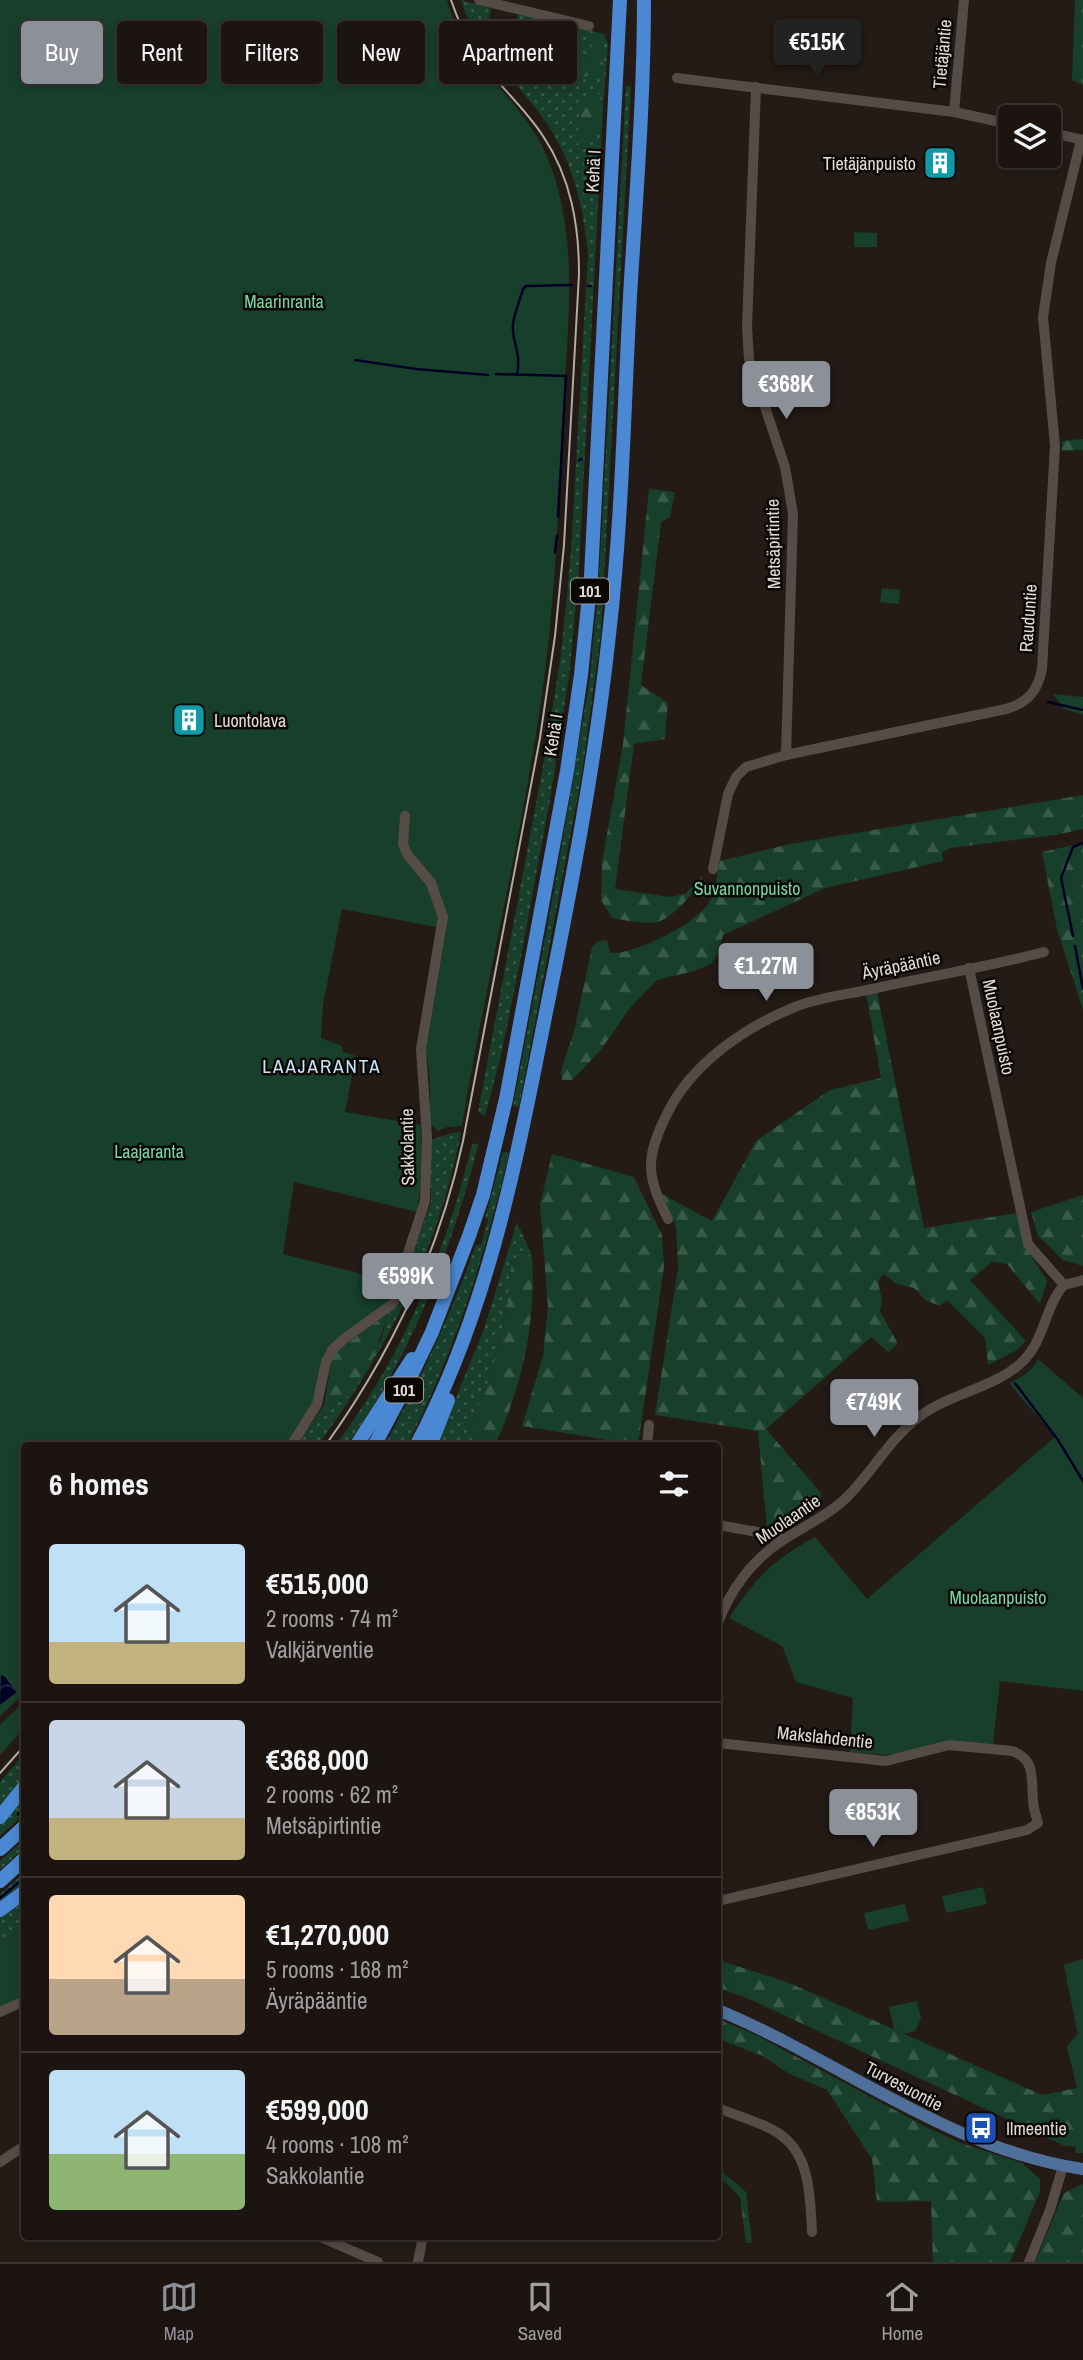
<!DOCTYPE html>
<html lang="en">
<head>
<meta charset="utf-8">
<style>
  body { margin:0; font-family:"Archivo Narrow",sans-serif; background:#28211e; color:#f1f3f6; height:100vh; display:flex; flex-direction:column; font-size:26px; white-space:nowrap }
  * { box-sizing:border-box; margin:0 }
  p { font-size:23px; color:#a09e9f }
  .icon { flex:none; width:38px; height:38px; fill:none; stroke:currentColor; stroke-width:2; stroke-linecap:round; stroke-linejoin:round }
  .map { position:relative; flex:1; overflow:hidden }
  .sheet { position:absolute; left:21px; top:1442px; width:700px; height:798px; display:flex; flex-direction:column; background:#1b1410; border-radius:7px; box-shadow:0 4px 10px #0003,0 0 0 2px #393330 }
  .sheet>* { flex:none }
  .top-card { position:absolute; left:21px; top:21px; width:700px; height:63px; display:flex; gap:14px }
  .tools { position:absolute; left:998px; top:105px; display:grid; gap:14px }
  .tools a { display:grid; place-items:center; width:63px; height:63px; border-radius:7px; background:#1b1410; box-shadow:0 4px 10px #0003,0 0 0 2px #393330; font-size:35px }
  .price { position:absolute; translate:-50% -60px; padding:0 16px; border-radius:7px; background:#8c9099; color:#fff; font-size:23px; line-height:46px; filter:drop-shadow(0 2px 4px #0008) }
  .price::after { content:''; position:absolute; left:50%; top:42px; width:21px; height:16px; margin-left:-10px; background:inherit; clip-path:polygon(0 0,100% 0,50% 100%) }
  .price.selected { background:#222; color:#fff }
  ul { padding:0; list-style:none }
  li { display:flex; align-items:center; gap:21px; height:175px; padding:0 28px }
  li+li { border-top:2px solid #393330 }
  li span { display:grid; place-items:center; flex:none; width:196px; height:140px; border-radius:7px; color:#555 }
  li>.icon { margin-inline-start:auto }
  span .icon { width:84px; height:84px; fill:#fffc; stroke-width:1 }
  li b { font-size:30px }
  h2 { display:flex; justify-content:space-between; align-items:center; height:84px; padding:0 28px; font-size:30px }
  .chip { padding:0 24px; border-radius:7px; background:#1b1410; box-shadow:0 4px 10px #0003,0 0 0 2px #393330; font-size:24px; line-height:63px }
  .chip.selected { background:#8c9099; color:#fff }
  .dock { display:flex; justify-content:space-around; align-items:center; height:98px; border-top:2px solid #393330; background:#1b1410; font-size:19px; color:#a09e9f }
  .dock a { display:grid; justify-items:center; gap:4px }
  .dock .selected { color:#8c9099 }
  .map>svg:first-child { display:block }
</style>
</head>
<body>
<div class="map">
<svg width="1083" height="2262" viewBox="0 0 1083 2262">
  <defs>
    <pattern id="grass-dots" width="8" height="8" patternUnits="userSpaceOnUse" patternTransform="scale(1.75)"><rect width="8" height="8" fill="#173f2b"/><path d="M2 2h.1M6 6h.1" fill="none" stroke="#385a49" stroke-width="1.8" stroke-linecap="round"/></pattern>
    <pattern id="forest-firs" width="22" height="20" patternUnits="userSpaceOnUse" patternTransform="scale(1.75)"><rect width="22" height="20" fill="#173f2b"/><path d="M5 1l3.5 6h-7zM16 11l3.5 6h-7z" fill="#385a49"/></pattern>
    <pattern id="water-waves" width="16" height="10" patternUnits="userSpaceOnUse" patternTransform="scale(1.75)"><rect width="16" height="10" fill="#000026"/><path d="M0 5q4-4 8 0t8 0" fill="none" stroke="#252545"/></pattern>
  </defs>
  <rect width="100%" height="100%" fill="#241b16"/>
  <g fill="url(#grass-dots)">
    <path d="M461 0 491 8 488 25 514 30 518 14 604 34 608 44 603 107 579 569 570 669 551 794 520 962 502 1051 485 1116 478 1112 542 772 561 655 571 553 588 253C583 206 573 162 546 122 517 81 476 51 461 0Z"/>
    <path d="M626 86H631L601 633 582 774 519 1107 513 1106 554 890 590 678 599 577Z"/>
    <path d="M461 1132C439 1248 387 1351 318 1445L296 1446 324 1405 342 1400 382 1338 387 1314 399 1304 403 1296 414 1251 431 1202V1140L451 1133Z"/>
    <path d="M479 1143C451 1250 412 1356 347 1445L335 1446C404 1354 444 1256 472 1145Z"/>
    <path d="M503 1152 509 1153C485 1255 455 1352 407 1445L384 1446C420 1381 451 1314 476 1245H481L488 1219 485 1218Z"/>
    <path d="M517 1222 532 1256 512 1261 507 1308 491 1374 463 1445 436 1446 484 1329Z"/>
    <path d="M24 1754V1779L0 1807V1782Z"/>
    <path d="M24 1794V1814L0 1836V1824Z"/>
    <path d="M24 1839V1848L0 1870V1861Z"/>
    <path d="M24 1873V1887L0 1905V1894Z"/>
    <path d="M24 1899V1926L0 1944V1916Z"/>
  </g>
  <g fill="url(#forest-firs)">
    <path d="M1075 0H1083V85L1072 80Z"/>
    <path d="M604 34 602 72 584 77 583 68 589 60 592 38Z"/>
    <path d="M548 38 559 40 555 74 534 71 537 48Z"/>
    <path d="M602 93 600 126 585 143 570 144 582 122 578 102Z"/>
    <path d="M1083 439V450L1062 451V441Z"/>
    <path d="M649 489 675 492 670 517 661 522 641 685 668 703 665 739 634 744 615 889 670 897 685 894 703 875C695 892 672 922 651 923 639 923 624 920 612 918L601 900 602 862 623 744Z"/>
    <path d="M1053 694 1083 697V715L1064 709Z"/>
    <path d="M1083 795V829L1055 835 950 848 942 852 943 861 825 888 723 935 718 954 711 964 694 971 657 980 630 1008 600 1051 572 1080H562L561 1070 574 1032 592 947 598 941 607 940 610 953C635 955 701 922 711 899 716 888 717 873 720 861L790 844Z"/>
    <path d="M1083 843V1010L1057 929 1042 852Z"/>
    <path d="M877 991 924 1228 1017 1213 1027 1249 1047 1281 1040 1304 1007 1264 992 1262 970 1280 1026 1341 1017 1350 988 1365 985 1338 947 1300 940 1306 925 1300 914 1288 897 1284 883 1274 878 1281 882 1301 880 1311 898 1344 888 1352 871 1337 766 1429 821 1493V1498L767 1529 758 1431 655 1415 678 1268 676 1227 662 1194 712 1221 756 1141 830 1090 881 1078 866 993Z"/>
    <path d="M552 1154 634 1177 662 1235 664 1267 638 1445 522 1426 543 1356 548 1307 540 1205Z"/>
    <path d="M1083 1195V1266L1063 1260 1038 1236 1031 1212Z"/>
    <path d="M532 1256C536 1323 523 1384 495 1445H463L491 1374 507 1308 512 1261Z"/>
    <path d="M387 1314C382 1337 363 1391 340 1401 335 1403 329 1403 324 1404L332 1359 338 1350Z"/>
    <path d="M1083 1959V2147L1065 2146 747 1998 718 1988V1960L787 1982 1042 2095 1077 2088 1067 2046 1078 2034 1064 1965Z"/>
    <path d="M718 2019 756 2035 928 2128 961 2143 1022 2163 1040 2179V2192L1010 2262H933L931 2201 877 2202 872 2159 827 2090 788 2073 763 2056 718 2039Z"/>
    <path d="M718 2168 746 2192 752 2243H746L740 2197 718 2175Z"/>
    <path d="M1083 2184V2262H1035L1064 2193Z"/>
  </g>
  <g fill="#173f2b">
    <path d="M0 0H447C463 63 514 92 542 146 552 166 558 186 562 207 576 274 566 345 563 412 559 496 556 581 546 664 527 819 487 972 462 1126L447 1127 438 1131 430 1124V1080L426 1049 446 929 342 909 323 1005 321 1038 342 1046 343 1052 356 1056 345 1112 421 1125C422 1155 422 1183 417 1212L294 1182 283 1254 398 1283 394 1298 325 1350 312 1403 286 1445 24 1446V1669L23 1672 24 1693 0 1716Z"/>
    <path d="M854 232 877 233V247H854Z"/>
    <path d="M882 588 900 590 899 604 880 602Z"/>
    <path d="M1038 1359 1083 1398V1691L1000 1681 993 1744 888 1755 850 1752 853 1698 796 1682 782 1646 729 1618C758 1576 770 1562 815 1537L867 1599 1055 1437 1009 1383C1021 1377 1032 1372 1038 1359Z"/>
    <path d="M24 1702V1728L0 1755V1725Z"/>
    <path d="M983 1887 987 1904 946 1913 942 1896Z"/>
    <path d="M905 1904 909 1921 868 1930 864 1913Z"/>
    <path d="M24 1926V1996L0 2007V1944Z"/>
    <path d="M1083 1959V2153H1075L1078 2089 1067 2046 1078 2034 1064 1965Z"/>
    <path d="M917 2001 921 2018 915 2031 903 2034 894 2029 889 2007Z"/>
  </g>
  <path fill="url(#water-waves)" d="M1 1675 4 1676 17 1692 0 1705Z"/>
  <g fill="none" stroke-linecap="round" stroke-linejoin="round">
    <g stroke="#000026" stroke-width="2.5">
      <path d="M588 286H591"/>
      <path d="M355 360 416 369 488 375"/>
      <path d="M496 374 566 376 558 517"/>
      <path d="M517 375C522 352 511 342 513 323 515 312 520 300 523 289L526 286 572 285"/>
      <path d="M579 460 582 459"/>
      <path d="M555 552 557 536"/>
      <path d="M1048 702 1083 710"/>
      <path d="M1073 936 1061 878 1073 847 1083 843"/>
      <path d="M1075 946 1083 989"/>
      <path d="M1015 1383 1058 1440 1083 1481"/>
      <path d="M18 1814 24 1809"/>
      <path d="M0 1898 24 1878"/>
    </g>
    <g stroke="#564c46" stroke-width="10">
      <path d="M479 0 589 26"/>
      <path d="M677 78 954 112 1010 124"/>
      <path d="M756 87 747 327 749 359 785 467 793 514 786 755"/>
      <path d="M954 112 964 0"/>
      <path d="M1048 132 1083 140"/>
      <path d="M713 869 728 794 736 777 746 767 786 755 1006 709C1028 703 1038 690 1042 669L1055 446 1043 317 1051 263 1081 140"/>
      <path d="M969 968 1028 1244 1064 1285"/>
      <path d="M668 1219C646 1175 645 1158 667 1114 691 1064 745 1027 795 1007 817 998 844 995 867 990 926 977 986 967 1044 952"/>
      <path d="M1064 1285 1083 1280"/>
      <path d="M291 1446 317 1404 326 1362 332 1350 344 1339 391 1305 399 1295 407 1256 425 1201 427 1137 421 1049 443 917 431 883 407 854 403 844 405 816"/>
      <path d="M647 1446 649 1425"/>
      <path d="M718 1525 769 1534 783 1539"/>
      <path d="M718 1623C730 1590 753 1559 783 1540 804 1526 826 1517 845 1499 872 1473 889 1439 920 1416 951 1393 998 1387 1024 1360 1045 1339 1045 1306 1064 1285"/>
      <path d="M718 1743 886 1761 949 1745 1012 1751C1036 1759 1031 1779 1033 1800 1033 1808 1036 1815 1038 1823L1027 1830 718 1901"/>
      <path d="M0 2012 24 2001"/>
      <path d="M718 2108C737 2116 761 2122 778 2133 811 2154 810 2198 812 2232"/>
      <path d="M0 2162 24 2146"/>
      <path d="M318 2236 378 2262"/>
      <path d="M418 2262 423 2236"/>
      <path d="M1029 2262 1050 2210 1063 2166"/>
    </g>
    <path stroke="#4f709b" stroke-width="12" d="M718 2010C841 2061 948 2149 1083 2169"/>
    <g stroke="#4b88d3" stroke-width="14">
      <path d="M356 1446 412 1359"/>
      <path d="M374 1446 408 1382 432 1332 469 1236 483 1195 506 1099 567 771 581 675 591 576 620 0"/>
      <path d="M416 1446C487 1313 515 1168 544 1022 570 894 595 765 609 635 622 523 624 409 630 296 636 197 644 99 644 0"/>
      <path d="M430 1446 448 1400"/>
      <path d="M0 1817 24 1787"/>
      <path d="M0 1849 24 1827"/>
      <path d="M0 1881 24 1859"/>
      <path d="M0 1910 24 1892"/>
    </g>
    <g stroke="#b2aba7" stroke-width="2">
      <path d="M325 1446C392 1353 439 1253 463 1141L540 738 555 636 564 545 579 274C579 225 571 178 543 136 527 111 504 90 485 67 469 47 459 23 451 0"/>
      <path d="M0 1773 24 1746"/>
    </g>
  </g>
  <defs>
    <symbol id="building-square" viewBox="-11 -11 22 22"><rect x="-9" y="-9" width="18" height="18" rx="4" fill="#0f9aa8" stroke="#0a0705"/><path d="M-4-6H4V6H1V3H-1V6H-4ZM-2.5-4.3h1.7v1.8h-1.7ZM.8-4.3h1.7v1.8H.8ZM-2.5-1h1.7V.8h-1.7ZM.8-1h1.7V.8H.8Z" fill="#fff"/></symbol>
    <symbol id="bus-square" viewBox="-11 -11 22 22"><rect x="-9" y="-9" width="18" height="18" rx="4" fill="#1a4fb4" stroke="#0a0705"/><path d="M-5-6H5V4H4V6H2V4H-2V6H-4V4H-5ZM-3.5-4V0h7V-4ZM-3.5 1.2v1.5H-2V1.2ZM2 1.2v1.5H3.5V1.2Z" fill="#fff"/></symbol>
  </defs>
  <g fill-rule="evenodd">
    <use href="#building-square" x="921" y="144" width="38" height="38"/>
    <use href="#building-square" x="170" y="701" width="38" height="38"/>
    <use href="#bus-square" x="962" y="2109" width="38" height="38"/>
  </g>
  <g text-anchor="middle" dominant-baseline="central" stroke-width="5" stroke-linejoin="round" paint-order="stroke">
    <g fill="#0a0705" stroke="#a19c99" stroke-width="2">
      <rect x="571" y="578.5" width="38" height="25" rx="5"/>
      <rect x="385" y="1377.5" width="38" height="25" rx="5"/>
    </g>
    <g font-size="16" font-weight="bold" fill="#e2dcd8">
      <text x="590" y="591">101</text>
      <text x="404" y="1390">101</text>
    </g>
    <g font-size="18" fill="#e2dcd8" stroke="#0a0705">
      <text transform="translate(942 54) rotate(-85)">Tietäjäntie</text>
      <text transform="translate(593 171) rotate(-87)">Kehä I</text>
      <text transform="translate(773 544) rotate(-91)">Metsäpirtintie</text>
      <text transform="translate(1028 618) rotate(-86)">Rauduntie</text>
      <text transform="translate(553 735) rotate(-81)">Kehä I</text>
      <text transform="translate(901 965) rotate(-12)">Äyräpääntie</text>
      <text transform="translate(999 1027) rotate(78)">Muolaanpuisto</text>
      <text transform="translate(407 1147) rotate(-91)">Sakkolantie</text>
      <text transform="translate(788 1519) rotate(-34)">Muolaantie</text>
      <text transform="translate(825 1737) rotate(6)">Makslahdentie</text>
      <text transform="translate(904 2086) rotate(28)">Turvesuontie</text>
    </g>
    <g font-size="18" fill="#e2dcd8" stroke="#0a0705" text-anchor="start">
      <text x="916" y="163" text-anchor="end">Tietäjänpuisto</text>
      <text x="214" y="720">Luontolava</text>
      <text x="1006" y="2128">Ilmeentie</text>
    </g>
    <g font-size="18" fill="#74d8a3" stroke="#0a0705">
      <text x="284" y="301">Maarinranta</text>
      <text x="747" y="888">Suvannonpuisto</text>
      <text x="149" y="1151">Laajaranta</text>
      <text x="998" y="1597">Muolaanpuisto</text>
    </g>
    <g font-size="19" letter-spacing="2" fill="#c9e2f8" stroke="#0a0705">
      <text x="322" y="1066">LAAJARANTA</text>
    </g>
  </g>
</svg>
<div class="tools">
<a><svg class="icon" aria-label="layers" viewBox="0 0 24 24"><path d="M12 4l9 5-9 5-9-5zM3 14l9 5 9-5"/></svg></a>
</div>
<b class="price selected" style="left:817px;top:79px">€515K</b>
<b class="price" style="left:786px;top:421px">€368K</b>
<b class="price" style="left:766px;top:1003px">€1.27M</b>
<b class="price" style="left:406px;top:1313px">€599K</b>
<b class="price" style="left:874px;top:1439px">€749K</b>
<b class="price" style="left:873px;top:1849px">€853K</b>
<div class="top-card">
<a class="chip selected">Buy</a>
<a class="chip">Rent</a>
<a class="chip">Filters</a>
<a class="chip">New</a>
<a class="chip">Apartment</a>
</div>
<section class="sheet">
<h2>6 homes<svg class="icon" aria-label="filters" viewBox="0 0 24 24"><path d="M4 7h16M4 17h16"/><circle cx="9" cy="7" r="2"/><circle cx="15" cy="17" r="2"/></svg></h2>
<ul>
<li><span style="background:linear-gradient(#bfe0f5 70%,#c2b280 0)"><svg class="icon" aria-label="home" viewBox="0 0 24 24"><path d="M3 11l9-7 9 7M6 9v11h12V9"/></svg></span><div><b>€515,000</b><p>2 rooms · 74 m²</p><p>Valkjärventie</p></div></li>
<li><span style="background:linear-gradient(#c9d6e8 70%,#c2b280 0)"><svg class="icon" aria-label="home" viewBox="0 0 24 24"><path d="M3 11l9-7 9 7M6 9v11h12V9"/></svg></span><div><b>€368,000</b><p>2 rooms · 62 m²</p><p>Metsäpirtintie</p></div></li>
<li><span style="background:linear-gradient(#ffd9b3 60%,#b9a48a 0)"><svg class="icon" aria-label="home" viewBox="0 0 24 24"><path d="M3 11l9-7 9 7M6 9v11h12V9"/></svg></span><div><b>€1,270,000</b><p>5 rooms · 168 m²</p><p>Äyräpääntie</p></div></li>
<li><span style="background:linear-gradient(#bfe0f5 60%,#8fb573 0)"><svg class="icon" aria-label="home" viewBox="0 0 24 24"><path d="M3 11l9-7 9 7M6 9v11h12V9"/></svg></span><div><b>€599,000</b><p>4 rooms · 108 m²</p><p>Sakkolantie</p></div></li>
</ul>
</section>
</div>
<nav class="dock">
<a class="selected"><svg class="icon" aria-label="map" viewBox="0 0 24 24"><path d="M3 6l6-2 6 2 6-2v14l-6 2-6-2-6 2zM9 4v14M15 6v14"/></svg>Map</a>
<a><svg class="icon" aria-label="saved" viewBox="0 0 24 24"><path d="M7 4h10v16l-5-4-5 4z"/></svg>Saved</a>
<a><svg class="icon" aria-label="home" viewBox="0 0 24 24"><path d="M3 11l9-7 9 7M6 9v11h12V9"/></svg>Home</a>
</nav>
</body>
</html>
